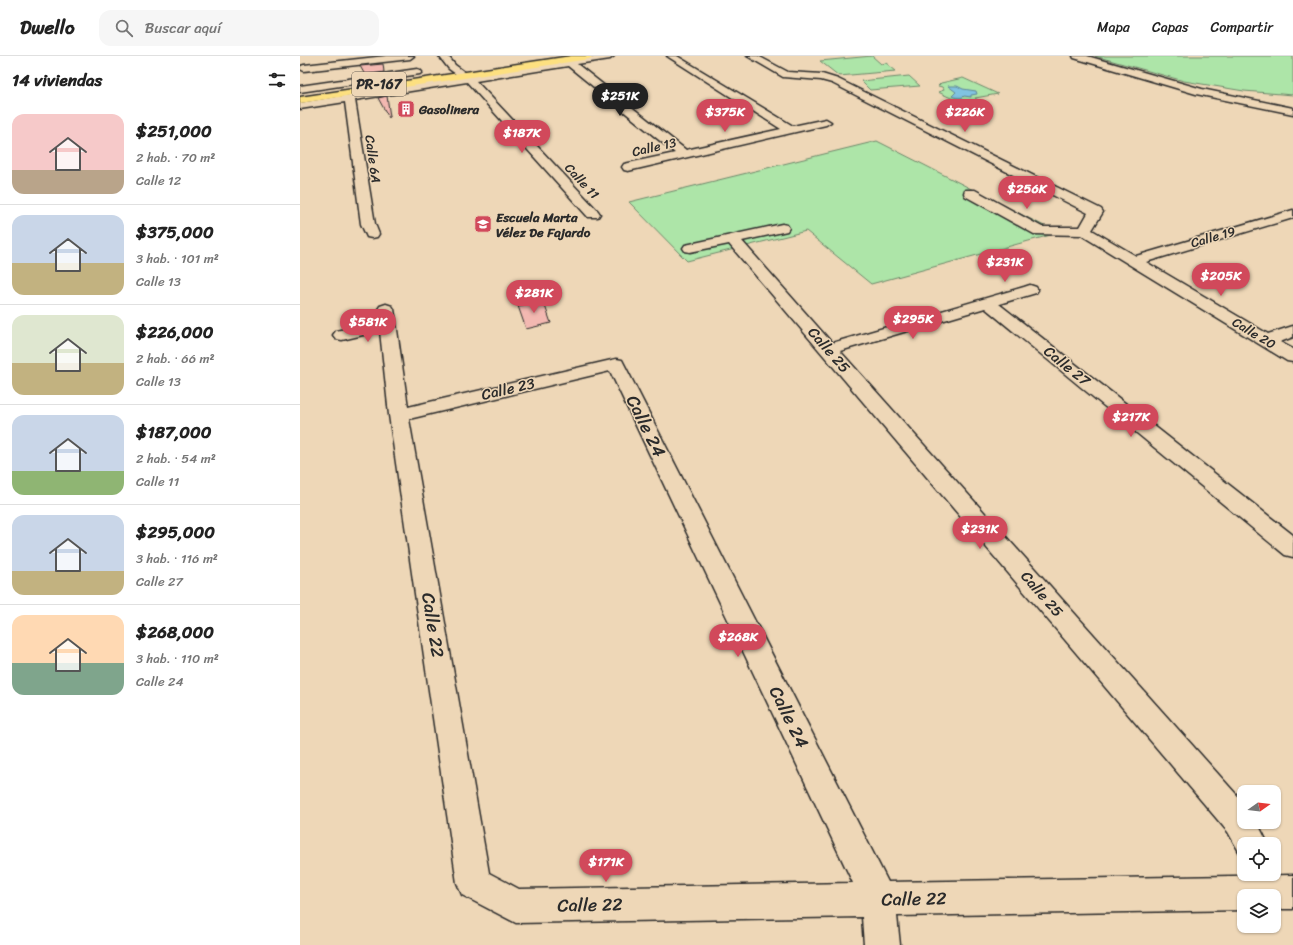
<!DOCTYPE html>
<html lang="es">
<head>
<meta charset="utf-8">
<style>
  body { margin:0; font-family:Sriracha,sans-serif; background:#f6f6f6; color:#222; height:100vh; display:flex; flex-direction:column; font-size:15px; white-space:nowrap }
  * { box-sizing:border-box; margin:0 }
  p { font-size:13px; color:#767676 }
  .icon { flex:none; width:22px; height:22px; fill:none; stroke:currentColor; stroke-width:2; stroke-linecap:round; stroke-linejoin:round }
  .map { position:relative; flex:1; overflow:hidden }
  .drawer { display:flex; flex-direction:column; background:#fff; width:300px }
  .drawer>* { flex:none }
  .needle { width:26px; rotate:76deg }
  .controls { position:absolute; left:937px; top:729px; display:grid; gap:8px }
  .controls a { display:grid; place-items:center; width:44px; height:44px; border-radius:8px; background:#fff; box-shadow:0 1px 3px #0004; font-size:20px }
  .price { position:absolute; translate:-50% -34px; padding:0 9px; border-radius:14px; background:#d1495b; color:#fff; font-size:13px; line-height:26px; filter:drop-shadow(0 1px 2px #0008) }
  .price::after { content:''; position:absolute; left:50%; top:24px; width:12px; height:9px; margin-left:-6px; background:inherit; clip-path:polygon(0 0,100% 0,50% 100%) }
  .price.selected { background:#222; color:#fff }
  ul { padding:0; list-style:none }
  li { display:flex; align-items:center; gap:12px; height:100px; padding:0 12px }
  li+li { border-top:1px solid #e0e0e0 }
  li span { display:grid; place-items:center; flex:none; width:112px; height:80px; border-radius:12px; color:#555 }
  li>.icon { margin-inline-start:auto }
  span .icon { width:48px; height:48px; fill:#fffc; stroke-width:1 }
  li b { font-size:17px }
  h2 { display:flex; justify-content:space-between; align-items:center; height:48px; padding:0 12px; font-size:17px }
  header { display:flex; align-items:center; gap:24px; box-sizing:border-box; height:56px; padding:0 20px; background:#fff; border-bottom:1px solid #e0e0e0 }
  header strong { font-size:19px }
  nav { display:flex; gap:22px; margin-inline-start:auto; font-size:14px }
  .search { width:280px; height:36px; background:#f6f6f6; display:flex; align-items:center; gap:10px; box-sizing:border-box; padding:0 14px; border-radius:12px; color:#767676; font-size:15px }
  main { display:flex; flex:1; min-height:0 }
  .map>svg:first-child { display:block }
</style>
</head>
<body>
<header>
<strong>Dwello</strong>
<div class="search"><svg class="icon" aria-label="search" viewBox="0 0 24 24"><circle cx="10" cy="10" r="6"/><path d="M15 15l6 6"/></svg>Buscar aquí</div>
<nav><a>Mapa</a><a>Capas</a><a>Compartir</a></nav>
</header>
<main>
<section class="drawer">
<h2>14 viviendas<svg class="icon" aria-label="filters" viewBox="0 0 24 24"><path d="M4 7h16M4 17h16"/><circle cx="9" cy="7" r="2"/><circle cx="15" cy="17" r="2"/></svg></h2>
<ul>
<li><span style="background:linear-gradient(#f6c9c9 70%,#b9a48a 0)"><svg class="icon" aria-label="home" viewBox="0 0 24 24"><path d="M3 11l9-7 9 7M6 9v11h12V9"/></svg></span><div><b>$251,000</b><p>2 hab. · 70 m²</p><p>Calle 12</p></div></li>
<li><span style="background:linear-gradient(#c9d6e8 60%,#c2b280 0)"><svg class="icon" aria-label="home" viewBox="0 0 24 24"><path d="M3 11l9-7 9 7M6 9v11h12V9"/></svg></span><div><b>$375,000</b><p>3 hab. · 101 m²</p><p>Calle 13</p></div></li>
<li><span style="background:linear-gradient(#dfe7d0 60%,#c2b280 0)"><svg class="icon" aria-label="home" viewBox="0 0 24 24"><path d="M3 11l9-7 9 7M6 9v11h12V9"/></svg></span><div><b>$226,000</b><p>2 hab. · 66 m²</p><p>Calle 13</p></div></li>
<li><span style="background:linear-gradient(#c9d6e8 70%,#8fb573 0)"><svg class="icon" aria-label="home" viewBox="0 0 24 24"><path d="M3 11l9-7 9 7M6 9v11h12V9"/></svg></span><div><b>$187,000</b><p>2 hab. · 54 m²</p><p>Calle 11</p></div></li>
<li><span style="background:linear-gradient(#c9d6e8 70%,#c2b280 0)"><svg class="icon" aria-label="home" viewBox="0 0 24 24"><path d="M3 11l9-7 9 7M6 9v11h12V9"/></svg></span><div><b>$295,000</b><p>3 hab. · 116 m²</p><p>Calle 27</p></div></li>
<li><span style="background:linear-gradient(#ffd9b3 60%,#7fa58c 0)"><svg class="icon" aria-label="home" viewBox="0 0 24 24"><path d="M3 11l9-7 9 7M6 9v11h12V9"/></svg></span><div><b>$268,000</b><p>3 hab. · 110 m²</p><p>Calle 24</p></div></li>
</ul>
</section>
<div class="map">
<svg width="993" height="889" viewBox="0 0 993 889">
  <rect width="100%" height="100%" fill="#eed7b7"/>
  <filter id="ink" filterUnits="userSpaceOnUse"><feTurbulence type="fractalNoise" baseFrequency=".025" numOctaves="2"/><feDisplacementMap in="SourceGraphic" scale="8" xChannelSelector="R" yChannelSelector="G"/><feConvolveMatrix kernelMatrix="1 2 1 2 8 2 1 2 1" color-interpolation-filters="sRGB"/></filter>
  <g filter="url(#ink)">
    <g fill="#ade5a8" stroke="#6c886a">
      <path d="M572 0 581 8 586 7 596 15 539 20 520 5Z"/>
      <path d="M795 0H993V39L944 35 884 25Z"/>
      <path d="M609 20 620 30 570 34 561 25Z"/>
      <path d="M663 22 698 38 675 42 679 45 664 48 638 36 644 34 642 31 638 30 641 27Z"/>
      <path d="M577 85 758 177 571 228 506 175 387 205 329 146Z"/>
    </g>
    <path fill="#80c3e1" stroke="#5e8698" d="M648 30H657L663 33 676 35 677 38 671 39V41L664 40C662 43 655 42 652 40L656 36Z"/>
    <g fill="#f3b8b1" stroke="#2b2b2b">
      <path d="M83 8 84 16 65 19 60 10Z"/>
      <path d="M87 40 90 61 89 62 78 42Z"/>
      <path d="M243 244 251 267 226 273 218 250Z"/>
    </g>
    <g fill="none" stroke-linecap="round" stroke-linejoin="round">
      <defs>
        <g id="street">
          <path d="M86 0H114L110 3 4 15 0 13 1 10 4 9Z"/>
          <path d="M139 0H148L155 9 170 20C218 12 267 0 314 0L310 3 277 8 386 94 481 73 367 0H377L493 70 526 63 531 66 526 69 328 115 324 114 322 111 324 108 375 97 268 10 176 25 298 155 300 158 298 161H288L167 26 55 44 75 168 79 178 77 181 72 182 67 181 61 168 45 46 0 53V47L160 21 149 13Z"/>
          <path d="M447 0H458L488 16 522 18 538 23 801 153 803 156 792 174 836 200 993 154V162L846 206 968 278 993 270V281L980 286 993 293V306L987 305 781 179 734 178 665 140 664 137 665 134H675L742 171H780L788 157 532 27 521 24 483 21Z"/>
          <path d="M773 0H787L902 33 993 52V58L896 38 774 2Z"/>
          <path d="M117 13 120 14 122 16 120 18 0 36V30Z"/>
          <path d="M482 168 487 169 489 172 487 175 442 185 532 287 724 231 730 229 736 231 738 234 736 237 699 248 993 479V501L985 499 685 252 540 295 944 747V766H957L968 788H944V801L941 799 928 776 429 188 390 196 385 195 383 192 385 189 390 188Z"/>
          <path d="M86 248 92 250 94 253 108 351 316 303 322 304 588 826 993 819V853H974V840H944V854L597 860 600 889H564L562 861 216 867 162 839 157 827 89 359 80 275 42 284 36 283 33 279 36 275 79 265 78 253 80 250ZM310 315 553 827 219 833 189 817 109 363Z"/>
        </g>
        <path id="highway" d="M271 0H293L289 3 0 47V41Z"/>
      </defs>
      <use href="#street" stroke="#2b2b2b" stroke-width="3"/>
      <use href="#highway" stroke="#2b2b2b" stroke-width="3"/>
      <use href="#street" fill="#eed7b7" fill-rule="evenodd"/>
      <use href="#highway" fill="#fde080" fill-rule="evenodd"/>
    </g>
  </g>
  <defs>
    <symbol id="building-square" viewBox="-11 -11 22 22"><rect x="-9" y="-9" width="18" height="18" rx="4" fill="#d1495b" stroke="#eed7b7"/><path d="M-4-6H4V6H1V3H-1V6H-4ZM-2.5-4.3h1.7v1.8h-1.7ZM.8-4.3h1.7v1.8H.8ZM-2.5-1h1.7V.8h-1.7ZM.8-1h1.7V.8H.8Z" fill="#fff"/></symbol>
    <symbol id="school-square" viewBox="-11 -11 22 22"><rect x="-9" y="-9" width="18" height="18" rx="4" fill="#d1495b" stroke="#eed7b7"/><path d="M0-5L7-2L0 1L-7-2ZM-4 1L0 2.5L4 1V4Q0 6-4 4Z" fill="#fff"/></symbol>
  </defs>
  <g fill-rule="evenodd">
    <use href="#building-square" x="96" y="43" width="20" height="20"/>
    <use href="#school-square" x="173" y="158" width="20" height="20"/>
  </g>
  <g text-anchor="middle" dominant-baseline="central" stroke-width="3" stroke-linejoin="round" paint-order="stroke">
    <g font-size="13" font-weight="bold" fill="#2b2b2b" stroke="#eed7b7" text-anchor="start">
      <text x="119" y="53">Gasolinera</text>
      <text x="196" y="161">Escuela Marta<tspan x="196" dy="15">Vélez De Fajardo</tspan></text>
    </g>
    <g font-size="13" fill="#2b2b2b" stroke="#eed7b7">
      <text transform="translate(354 91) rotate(-13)">Calle 13</text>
      <text transform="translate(73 103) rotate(82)">Calle 6A</text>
      <text transform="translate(282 125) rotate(47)">Calle 11</text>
      <text transform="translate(913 181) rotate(-16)">Calle 19</text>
      <text transform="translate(954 277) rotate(31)">Calle 20</text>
    </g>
    <rect fill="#eed7b7" stroke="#665f55" stroke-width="1" x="52" y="16" width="54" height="24" rx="3"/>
    <g font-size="14" font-weight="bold" fill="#2b2b2b">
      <text x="79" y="28">PR-167</text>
    </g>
    <g font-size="15" fill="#2b2b2b" stroke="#eed7b7">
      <text transform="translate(529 294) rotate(49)">Calle 25</text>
      <text transform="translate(767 310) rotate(39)">Calle 27</text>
      <text transform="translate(208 333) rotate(-13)">Calle 23</text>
      <text transform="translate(742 538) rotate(49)">Calle 25</text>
    </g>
    <g font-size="18" fill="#2b2b2b" stroke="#eed7b7">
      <text transform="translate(346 370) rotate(64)">Calle 24</text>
      <text transform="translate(133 569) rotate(81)">Calle 22</text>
      <text transform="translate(489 661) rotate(64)">Calle 24</text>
      <text transform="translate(614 843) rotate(-1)">Calle 22</text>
      <text transform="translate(290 849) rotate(-1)">Calle 22</text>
    </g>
  </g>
</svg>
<div class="controls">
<a><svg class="needle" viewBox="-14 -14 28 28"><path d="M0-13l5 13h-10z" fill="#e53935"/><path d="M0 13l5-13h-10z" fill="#767676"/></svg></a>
<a><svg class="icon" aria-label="locate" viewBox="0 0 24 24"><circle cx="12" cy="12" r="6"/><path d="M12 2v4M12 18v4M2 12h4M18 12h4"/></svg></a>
<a><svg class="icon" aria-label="layers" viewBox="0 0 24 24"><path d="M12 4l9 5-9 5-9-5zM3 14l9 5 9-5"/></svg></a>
</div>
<b class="price selected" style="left:320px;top:61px">$251K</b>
<b class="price" style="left:425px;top:77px">$375K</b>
<b class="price" style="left:665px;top:77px">$226K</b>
<b class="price" style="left:222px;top:98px">$187K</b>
<b class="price" style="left:727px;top:154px">$256K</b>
<b class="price" style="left:705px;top:227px">$231K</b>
<b class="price" style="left:921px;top:241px">$205K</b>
<b class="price" style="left:234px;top:258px">$281K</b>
<b class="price" style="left:613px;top:284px">$295K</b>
<b class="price" style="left:68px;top:287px">$581K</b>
<b class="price" style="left:831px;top:382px">$217K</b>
<b class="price" style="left:680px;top:494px">$231K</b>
<b class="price" style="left:438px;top:602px">$268K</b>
<b class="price" style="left:306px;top:827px">$171K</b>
</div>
</main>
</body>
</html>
